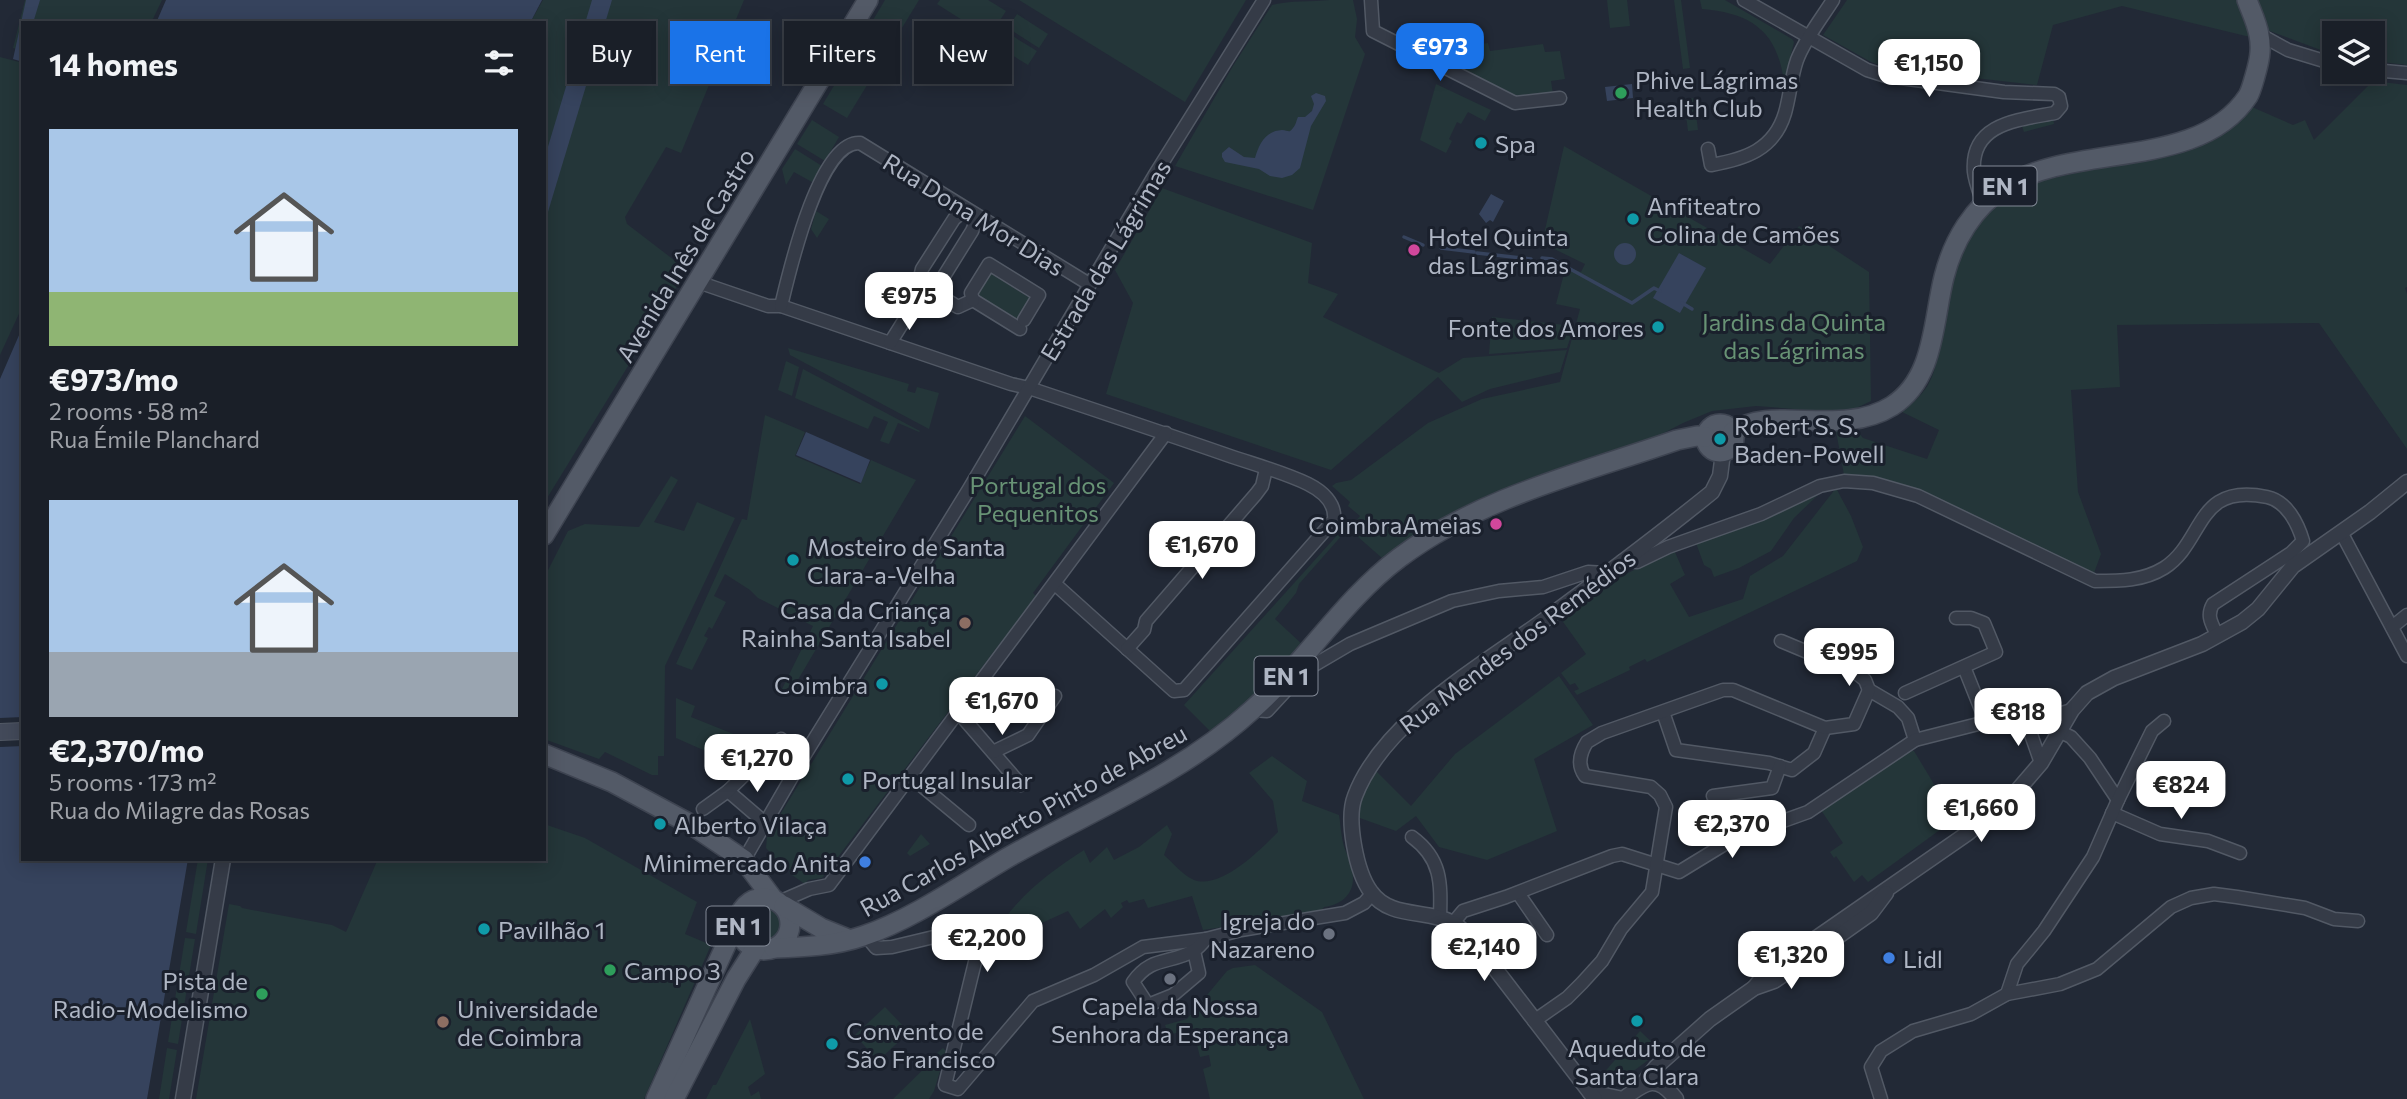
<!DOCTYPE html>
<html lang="en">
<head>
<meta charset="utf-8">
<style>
  body { margin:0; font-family:Commissioner,sans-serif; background:#232730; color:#f1f3f6; height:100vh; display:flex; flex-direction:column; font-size:26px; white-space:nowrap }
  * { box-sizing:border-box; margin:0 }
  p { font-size:23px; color:#9fa2a8 }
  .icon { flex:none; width:38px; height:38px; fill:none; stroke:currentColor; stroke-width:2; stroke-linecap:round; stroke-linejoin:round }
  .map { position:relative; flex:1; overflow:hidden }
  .drawer { position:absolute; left:21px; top:21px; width:525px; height:840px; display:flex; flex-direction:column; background:#1a1f28; border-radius:0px; box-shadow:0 4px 18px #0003,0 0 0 2px #383d45 }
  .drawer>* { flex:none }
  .guide { position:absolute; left:567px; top:21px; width:665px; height:63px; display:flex; gap:14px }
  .tools { position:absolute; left:2322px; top:21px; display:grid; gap:14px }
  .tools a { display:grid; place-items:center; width:63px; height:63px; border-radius:0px; background:#1a1f28; box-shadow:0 4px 18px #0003,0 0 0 2px #383d45; font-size:35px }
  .price { position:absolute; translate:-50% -60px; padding:0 16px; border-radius:14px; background:#fff; color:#222; font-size:23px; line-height:46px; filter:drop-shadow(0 2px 4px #0008) }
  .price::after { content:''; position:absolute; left:50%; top:42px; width:21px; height:16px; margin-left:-10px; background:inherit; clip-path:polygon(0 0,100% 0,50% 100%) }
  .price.active { background:#1a73e8; color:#fff }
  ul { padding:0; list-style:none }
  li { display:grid; align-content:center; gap:14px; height:371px; padding:0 28px }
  li span { display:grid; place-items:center; height:217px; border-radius:0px; color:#555 }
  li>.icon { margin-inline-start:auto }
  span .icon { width:126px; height:126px; fill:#fffc; stroke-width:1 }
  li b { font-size:30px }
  h2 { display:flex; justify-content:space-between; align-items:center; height:84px; padding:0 28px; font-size:30px }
  .tag { padding:0 24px; border-radius:0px; background:#1a1f28; box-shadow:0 4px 18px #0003,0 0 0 2px #383d45; font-size:24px; line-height:63px }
  .tag.active { background:#1a73e8; color:#fff }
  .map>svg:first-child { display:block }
</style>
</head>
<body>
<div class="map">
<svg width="2407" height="1099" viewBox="0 0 2407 1099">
  <rect width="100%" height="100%" fill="#222936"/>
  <g fill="#243639" fill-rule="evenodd">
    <path d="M25 0H162L151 23H23V51L13 48Z"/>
    <path d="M543 0H744L681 153 666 147 625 217 627 224 687 270 544 503V23H530Z"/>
    <path d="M885 0H919L847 118 823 104Z"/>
    <path d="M940 0H988L1006 11 989 37 937 4Z"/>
    <path d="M1019 0H1246L1185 102Z"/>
    <path d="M1330 0H1353L1357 19 1355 37 1365 54 1313 210 1175 166 1233 66 1272 5C1291 0 1311 2 1330 0Z"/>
    <path d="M1607 0H1627L1630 26 1610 28Z"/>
    <path d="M1674 0H1681L1690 68 1683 69Z"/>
    <path d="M1700 0H1725L1792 39 1794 42 1784 83C1778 31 1751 13 1702 9Z"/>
    <path d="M1847 0H2237L2250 37 2122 6 2053 25 2037 85 1888 68 1871 62 1823 35Z"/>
    <path d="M2256 0H2407V65L2373 61V33H2334V55L2267 30Z"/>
    <path d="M1017 14 1048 34 1039 48 1008 28Z"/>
    <path d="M1006 32 1037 51 1028 65 997 46Z"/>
    <path d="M1488 43 1490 51 1543 44 1545 52 1560 51 1565 79 1551 81 1553 94 1515 97 1458 69 1454 64 1457 53 1462 46Z"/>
    <path d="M0 57 23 63V305L0 355Z"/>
    <path d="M2373 81 2407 85V287L2405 288 2407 294V449L2319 323 2117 325 2120 387 2071 390 2078 492 2101 554 2094 573 1920 491 1874 477 1844 475 1836 431 1856 430 1863 438 1927 459 1939 430 1902 412C1912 404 1921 396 1928 385 1936 371 1938 354 1941 338 1948 302 1954 262 1974 230 1987 209 2009 195 2031 183L2194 147C2217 136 2234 124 2252 107L2293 125 2305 120 2314 140Z"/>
    <path d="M1436 84 1491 110 1485 121 1468 112 1461 124 1457 122 1449 139 1452 141 1446 153 1420 140Z"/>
    <path d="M1694 98 1698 130 1688 131 1684 99Z"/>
    <path d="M2053 118 2054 124 2024 132 2022 126 2006 130 1984 146 1980 145 2004 129Z"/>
    <path d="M812 120 839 137 825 161 797 144Z"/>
    <path d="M1564 146 1770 264 1799 226 1869 272 1871 401 1846 413 1756 406 1712 411 1683 423 1660 435C1561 468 1465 492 1382 558L1349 529 1360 516 1348 506 1350 502 1332 486 1336 483 1351 480 1428 423 1482 399 1560 382 1580 309 1556 304 1566 266 1581 272 1585 264 1542 243ZM1679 253 1705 268 1680 313Z"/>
    <path d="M795 149 822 166 812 182 794 172 786 185 782 169Z"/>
    <path d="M1162 188 1312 243 1308 283 1338 294 1323 317 1439 373 1463 358 1567 350 1560 372 1490 389 1462 402 1438 377 1331 470 1106 394 1133 303 1115 270Z"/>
    <path d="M816 211 829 219 817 238 811 229Z"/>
    <path d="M989 272 1031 299 1018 320 976 294Z"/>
    <path d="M1492 317 1574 326 1567 348 1489 354Z"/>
    <path d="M788 348 909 384 907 391 915 393 917 387 939 393 929 429 790 355Z"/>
    <path d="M786 361 799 367 792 396 778 390Z"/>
    <path d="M803 369 920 431 919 432 898 423 889 444 880 441 888 422 874 416 868 429 795 398Z"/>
    <path d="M765 415 805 432 795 456 860 484 871 460 916 480 789 695 781 691 813 626 758 598 750 590 725 574 714 596 726 602 712 629 709 627 704 636 708 638 692 670 676 664 742 519 747 520Z"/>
    <path d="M1025 416 1114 483 1033 593 1036 596 822 878 808 880 805 884 789 873 791 870 774 862 776 859 766 848 767 836Z"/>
    <path d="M671 476 678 480 654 522 684 531 697 502 735 518 665 666 664 756H658V775H652L605 752 599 759 544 739V578L568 531 585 524 639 527Z"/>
    <path d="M1836 488 1851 516 1863 547 1857 561 1647 662 1645 659 1629 667 1630 670 1577 695 1574 691 1579 689 1575 683 1570 685 1561 673 1586 654 1561 619 1616 579 1674 550 1685 575 1670 584 1689 617 1743 599 1750 576 1783 556Z"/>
    <path d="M1821 492 1794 518 1771 551 1739 568 1714 577 1711 569 1704 565 1696 543Z"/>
    <path d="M1341 531 1344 533 1299 584 1296 593 1275 619 1303 645 1277 676 1212 733 1184 705Z"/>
    <path d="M1559 676 1593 725 1534 759 1557 831 1487 860 1439 847 1416 816 1396 831 1357 817 1361 798 1375 770 1411 806 1455 754Z"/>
    <path d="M676 698 695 706 691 717 736 735 710 753 676 738Z"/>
    <path d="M1910 751H1914L1955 819 1868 882 1862 875 1854 882 1836 856 1834 858 1830 852 1843 843 1821 810Z"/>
    <path d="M1272 756 1307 781 1302 801 1339 815C1341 826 1341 843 1347 854 1358 877 1356 902 1324 907L1321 912 1203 930 1192 896 1148 908 1144 899 1129 903 1127 900 1121 903 1123 907 1111 918 1105 909 1080 929 1068 911 1042 923 1026 938 1005 918C1027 889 1053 870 1084 850L1090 863 1107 847 1114 860 1139 847 1167 825 1172 834 1164 855C1172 862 1184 876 1194 880 1221 890 1261 849 1278 832L1273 801 1249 773Z"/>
    <path d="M544 824 585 838 697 902 685 934 711 945 644 1099H196L229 904 240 906 242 908 332 925 346 932 378 859H544Z"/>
    <path d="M921 834 930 844 910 856 907 853Z"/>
    <path d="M198 859H208L196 934 186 932Z"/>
    <circle cx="764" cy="924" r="18"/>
    <path d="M185 938 195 939 178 1044 168 1042Z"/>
    <path d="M1255 965 1322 1012 1364 1099H1210L1203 1069 1211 1066 1209 1055 1200 1057 1193 1029 1168 1035 1165 1025 1187 1019 1227 971 1233 968Z"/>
    <path d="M885 1007 909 1032 878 1061 855 1035Z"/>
    <path d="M750 1019 765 1074 748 1087 751 1096 759 1091 761 1099H706L713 1085H716Z"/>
    <path d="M1640 1031 1659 1049 1651 1058 1616 1084 1610 1086 1595 1083Z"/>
    <path d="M167 1048 177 1050 169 1099H159Z"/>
    <path d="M943 1048 946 1051 934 1091 929 1099H893L934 1059 932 1057Z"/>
  </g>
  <g fill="#36435d">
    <path d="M26 0H40L33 23H23V62L13 59Z"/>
    <path d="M166 0H542L530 23H156Z"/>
    <path d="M592 0H612L544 225V160Z"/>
    <path d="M1632 84 1633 98 1607 101 1605 87Z"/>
    <path d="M1316 93 1325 96 1326 101 1311 126 1300 168 1292 175 1282 178 1270 176 1259 169 1225 162 1222 157V153L1229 147 1244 157 1255 158C1259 144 1265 131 1282 130 1288 130 1289 134 1293 128 1296 125 1296 121 1298 117H1305L1312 111 1314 104 1311 96Z"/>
    <path d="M1491 194 1504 201 1493 222 1490 220 1486 223 1479 214Z"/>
    <circle cx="1625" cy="254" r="11"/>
    <path d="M1679 253 1706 268 1680 313 1653 298Z"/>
    <path d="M23 326V859H188L147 1099H0V379Z"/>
    <path d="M806 432 870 460 861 483 796 455Z"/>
  </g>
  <path fill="#222936" d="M23 717V746L0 747V718Z"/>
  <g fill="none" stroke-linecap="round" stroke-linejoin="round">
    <g stroke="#36435d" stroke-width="3.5">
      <path d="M1404 237 1423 245"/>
      <path d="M1441 248 1474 252"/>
      <path d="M1477 253 1531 259"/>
      <path d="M1542 258 1552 259 1632 303 1654 288 1660 291"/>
      <path d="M1682 303 1692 309"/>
    </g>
    <defs>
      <g id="minor">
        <path d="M1371 0 1373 31 1515 103 1560 98"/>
        <path d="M1744 0 1867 70 1886 76 2004 92 2054 94 2059 97 2061 106 2055 113C2018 120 1970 123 1974 172 1975 182 1980 194 1983 203"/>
        <path d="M2259 34 2288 50 2334 64"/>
        <path d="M2373 70 2407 73"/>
        <path d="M1708 149 1711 165C1745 159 1774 150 1785 113 1790 96 1791 77 1797 60 1805 39 1821 19 1833 0"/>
        <path d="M698 282 768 306H781L1011 384 1029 388C1095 410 1161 432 1227 455 1253 464 1283 472 1308 484 1322 491 1336 503 1334 520L1184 690 1174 691 1055 584"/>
        <path d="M925 287 958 307 973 300 1020 329"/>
        <path d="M973 300 971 293 989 264 1039 295 1024 320"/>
        <path d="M781 306C789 273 819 140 860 143L1089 284"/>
        <path d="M890 343 925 287 920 278 922 269 954 219 961 213H972L975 224 972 231 939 284 925 287"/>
        <path d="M2341 532 2407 656"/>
        <path d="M1622 561 1637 562 1668 547 1761 514 1820 486 1844 481 1873 483 1918 496 2095 581C2120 581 2143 581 2164 568 2205 542 2195 482 2267 497 2287 501 2298 524 2303 541L2291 553 2213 604C2206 616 2212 624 2217 635"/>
        <path d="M2392 627 2407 615"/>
        <path d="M1781 641 1855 672 1865 680 1869 690 1898 707 1908 718 1915 740"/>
        <path d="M1127 649 1144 630 1146 621 1256 494 1262 486 1266 469"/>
        <path d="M1964 667 1986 722"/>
        <path d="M1905 693 1996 652 1984 623 1971 618H1956"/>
        <path d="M1253 710 1267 711 1304 671 1350 644 1452 601 1499 591 1543 587 1588 572 1606 573"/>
        <path d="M958 712 1021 785"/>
        <path d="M1663 712 1676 750 1769 763 1792 770 1814 753 1825 728"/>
        <path d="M2039 721 2071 737 2090 758 2118 800"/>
        <path d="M2027 723 2041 763"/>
        <path d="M993 752 1028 735 1055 696"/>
        <path d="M911 777 969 825"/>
        <path d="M728 791 764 822"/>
        <path d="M1713 796 1772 788 1780 766"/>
        <path d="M703 809 728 791 781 739 804 756"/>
        <path d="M2112 813 2160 834 2208 841 2240 853"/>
        <path d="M1412 837C1442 859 1441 883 1440 918"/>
        <path d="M744 860 804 756 969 489 1154 176 1264 0"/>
        <path d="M1518 893 1547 935"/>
        <path d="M779 902 809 889 829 885 1166 433"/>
        <path d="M1453 923 1463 911 1506 897 1612 856 1622 854 1679 872 1733 839 1808 812 1915 740 1986 722 2005 721 2027 723 2072 710"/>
        <path d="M866 936 876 948 892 947 984 925 945 1085 958 1089 1033 1001 1094 975 1143 947 1206 939 1241 930 1345 913 1364 903 1372 894"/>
        <path d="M1194 951 1199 973 1173 995 1148 1005 1133 982C1151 956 1170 964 1193 951 1198 949 1202 943 1206 939"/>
        <path d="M2007 994 2017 964 2044 931 2093 857 2118 800 2152 731 2164 721"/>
        <path d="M1534 1021 1567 998 1582 983 1602 961 1621 929 1652 892 1666 807 1660 795 1651 787 1585 776C1577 765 1580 753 1587 742L1602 733 1723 690H1733L1825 728 1854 724 1869 690"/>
        <path d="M1881 1099 1871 1067 1881 1051 1913 1031 1971 1014 2007 994 2060 984 2097 969 2171 907 2191 898 2214 894 2237 897 2305 908 2334 919 2358 921"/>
      </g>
      <g id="tertiary">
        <path d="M1754 988 1766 973 1968 833 2016 792 2041 763 2072 710 2087 693 2114 678 2202 644 2242 622 2258 609 2293 566 2370 512 2407 482"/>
        <path d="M1642 1085 1656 1067 1710 1019 1754 988 1774 981 1809 957 1871 913 1886 893"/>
        <path d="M1590 1092 1623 1099C1645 1083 1656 1073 1676 1099"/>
        <path d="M183 1099 223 859"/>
        <path d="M1595 1099 1477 945C1470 937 1463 929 1453 923 1427 909 1390 919 1371 892 1356 872 1346 819 1355 796 1383 721 1484 664 1547 618 1603 577 1659 535 1712 492L1720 476 1723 453"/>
      </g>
      <path id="secondary" d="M0 732 23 731"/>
      <g id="primary">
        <circle cx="1720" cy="438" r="14"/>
        <path d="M1733 432C1771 404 1841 438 1892 406 1935 379 1933 320 1944 277 1953 241 1973 207 2005 187 2073 142 2199 171 2248 96 2251 91 2253 83 2255 76 2259 62 2262 50 2259 35 2257 23 2251 11 2247 0"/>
        <path d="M544 535 868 0"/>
        <path d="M544 754 612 782 692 825 744 860 773 899"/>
        <circle cx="764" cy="924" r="26"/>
        <path d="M784 906 821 928 848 939"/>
        <path d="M774 948C804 947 834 946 863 936 911 920 963 884 1007 858 1090 811 1181 775 1252 710 1305 663 1343 600 1399 558 1480 497 1582 473 1677 440L1697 436 1706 437"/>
        <path d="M656 1099 739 916"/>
        <path d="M674 1099 736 979 755 949"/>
      </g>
    </defs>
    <use href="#minor" stroke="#525965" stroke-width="15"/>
    <use href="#tertiary" stroke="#525965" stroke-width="17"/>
    <use href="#secondary" stroke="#525965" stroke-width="18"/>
    <use href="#primary" stroke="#3e4451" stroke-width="22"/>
    <use href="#minor" stroke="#353b47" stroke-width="12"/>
    <use href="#tertiary" stroke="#353b47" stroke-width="14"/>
    <use href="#secondary" stroke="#434a5a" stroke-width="16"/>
    <use href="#primary" stroke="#535a67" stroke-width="19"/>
  </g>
  <g fill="#2e9e5b" stroke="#1a202c" stroke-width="2.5">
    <circle cx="1621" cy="93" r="7"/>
    <circle cx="610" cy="970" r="7"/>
    <circle cx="262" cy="994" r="7"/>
  </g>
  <g fill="#0f9aa8" stroke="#1a202c" stroke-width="2.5">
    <circle cx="1481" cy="143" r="7"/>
    <circle cx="1633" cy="219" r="7"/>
    <circle cx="1658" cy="327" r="7"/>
    <circle cx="1720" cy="439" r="7"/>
    <circle cx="793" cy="560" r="7"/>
    <circle cx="882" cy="684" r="7"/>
    <circle cx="848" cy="779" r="7"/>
    <circle cx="660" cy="824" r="7"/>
    <circle cx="484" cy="929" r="7"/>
    <circle cx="1637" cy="1021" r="7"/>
    <circle cx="832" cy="1044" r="7"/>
  </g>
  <g fill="#d1479c" stroke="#1a202c" stroke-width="2.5">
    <circle cx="1414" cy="250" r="7"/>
    <circle cx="1496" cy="524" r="7"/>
  </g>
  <g fill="#8d6e63" stroke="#1a202c" stroke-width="2.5">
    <circle cx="965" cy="623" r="7"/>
    <circle cx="443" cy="1022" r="7"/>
  </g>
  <g fill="#3f7fe0" stroke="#1a202c" stroke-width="2.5">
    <circle cx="865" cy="862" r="7"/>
    <circle cx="1889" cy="958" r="7"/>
  </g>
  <g fill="#6b7280" stroke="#1a202c" stroke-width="2.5">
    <circle cx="1329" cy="934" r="7"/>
    <circle cx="1170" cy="979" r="7"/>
  </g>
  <g text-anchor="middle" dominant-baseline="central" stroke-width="6" stroke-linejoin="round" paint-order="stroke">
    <g fill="#1a202c" stroke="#828996" stroke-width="2">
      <rect x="1973.5" y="166.5" width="63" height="39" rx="5"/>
      <rect x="1254.5" y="656.5" width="63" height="39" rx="5"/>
      <rect x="706.5" y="906.5" width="63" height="39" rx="5"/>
    </g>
    <g font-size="23" font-weight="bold" fill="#afb6c4">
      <text x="2005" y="186">EN 1</text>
      <text x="1286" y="676">EN 1</text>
      <text x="738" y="926">EN 1</text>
    </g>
    <g font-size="24" fill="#afb6c4" stroke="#1a202c" text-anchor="start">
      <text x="1635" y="79">Phive Lágrimas<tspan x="1635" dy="28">Health Club</tspan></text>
      <text x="1495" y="143">Spa</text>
      <text x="1647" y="205">Anfiteatro<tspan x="1647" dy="28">Colina de Camões</tspan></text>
      <text x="1428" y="236">Hotel Quinta<tspan x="1428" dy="28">das Lágrimas</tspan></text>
      <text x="1644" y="327" text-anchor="end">Fonte dos Amores</text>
      <text x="1734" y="425">Robert S. S.<tspan x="1734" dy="28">Baden-Powell</tspan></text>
      <text x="1482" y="524" text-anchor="end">CoimbraAmeias</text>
      <text x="807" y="546">Mosteiro de Santa<tspan x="807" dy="28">Clara-a-Velha</tspan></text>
      <text x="951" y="609" text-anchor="end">Casa da Criança<tspan x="951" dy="28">Rainha Santa Isabel</tspan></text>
      <text x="868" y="684" text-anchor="end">Coimbra</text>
      <text x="862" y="779">Portugal Insular</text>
      <text x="674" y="824">Alberto Vilaça</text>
      <text x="851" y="862" text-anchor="end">Minimercado Anita</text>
      <text x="1315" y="920" text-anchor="end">Igreja do<tspan x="1315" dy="28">Nazareno</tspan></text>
      <text x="498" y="929">Pavilhão 1</text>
      <text x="1903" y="958">Lidl</text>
      <text x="624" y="970">Campo 3</text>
      <text x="248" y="980" text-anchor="end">Pista de<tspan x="248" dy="28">Radio-Modelismo</tspan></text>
      <text x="1170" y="1005" text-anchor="middle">Capela da Nossa<tspan x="1170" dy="28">Senhora da Esperança</tspan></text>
      <text x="457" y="1008">Universidade<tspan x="457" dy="28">de Coimbra</tspan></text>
      <text x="846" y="1030">Convento de<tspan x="846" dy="28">São Francisco</tspan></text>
      <text x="1637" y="1047" text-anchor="middle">Aqueduto de<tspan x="1637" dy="28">Santa Clara</tspan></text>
    </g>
    <g font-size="24" fill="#afb6c4" stroke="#1a202c">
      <text transform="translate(974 214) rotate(32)">Rua Dona Mor Dias</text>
      <text transform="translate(685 255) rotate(-59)">Avenida Inês de Castro</text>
      <text transform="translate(1105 260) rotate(-59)">Estrada das Lágrimas</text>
      <text transform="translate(1517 641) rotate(-37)">Rua Mendes dos Remédios</text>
      <text transform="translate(1023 820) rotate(-29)">Rua Carlos Alberto Pinto de Abreu</text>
    </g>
    <g font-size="24" fill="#689375" stroke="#1a202c">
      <text x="1794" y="321">Jardins da Quinta<tspan x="1794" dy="28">das Lágrimas</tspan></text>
      <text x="1038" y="484">Portugal dos<tspan x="1038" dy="28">Pequenitos</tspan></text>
    </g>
  </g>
</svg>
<div class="tools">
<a><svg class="icon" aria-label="layers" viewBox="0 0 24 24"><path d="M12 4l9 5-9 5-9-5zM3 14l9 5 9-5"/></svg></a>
</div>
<b class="price active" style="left:1440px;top:83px">€973</b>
<b class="price" style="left:1929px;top:99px">€1,150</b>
<b class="price" style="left:909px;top:332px">€975</b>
<b class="price" style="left:1202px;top:581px">€1,670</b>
<b class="price" style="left:1849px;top:688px">€995</b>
<b class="price" style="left:1002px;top:737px">€1,670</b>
<b class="price" style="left:2018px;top:748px">€818</b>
<b class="price" style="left:757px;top:794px">€1,270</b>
<b class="price" style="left:2181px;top:821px">€824</b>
<b class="price" style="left:1981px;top:844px">€1,660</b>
<b class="price" style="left:1732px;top:860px">€2,370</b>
<b class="price" style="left:987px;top:974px">€2,200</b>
<b class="price" style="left:1484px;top:983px">€2,140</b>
<b class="price" style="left:1791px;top:991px">€1,320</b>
<div class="guide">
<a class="tag">Buy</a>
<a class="tag active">Rent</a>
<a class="tag">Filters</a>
<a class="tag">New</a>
</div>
<section class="drawer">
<h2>14 homes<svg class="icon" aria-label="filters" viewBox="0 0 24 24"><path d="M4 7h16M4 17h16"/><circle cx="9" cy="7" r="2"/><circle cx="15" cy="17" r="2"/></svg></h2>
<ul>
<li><span style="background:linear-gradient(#a9c7e8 75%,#8fb573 0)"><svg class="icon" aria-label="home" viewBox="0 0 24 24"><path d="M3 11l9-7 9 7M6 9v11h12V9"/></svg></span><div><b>€973/mo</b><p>2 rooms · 58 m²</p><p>Rua Émile Planchard</p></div></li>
<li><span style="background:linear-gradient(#a9c7e8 70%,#9aa5b1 0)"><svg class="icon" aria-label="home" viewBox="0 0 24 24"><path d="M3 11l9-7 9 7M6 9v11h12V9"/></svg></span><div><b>€2,370/mo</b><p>5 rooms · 173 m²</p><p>Rua do Milagre das Rosas</p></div></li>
</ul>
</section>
</div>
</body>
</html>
